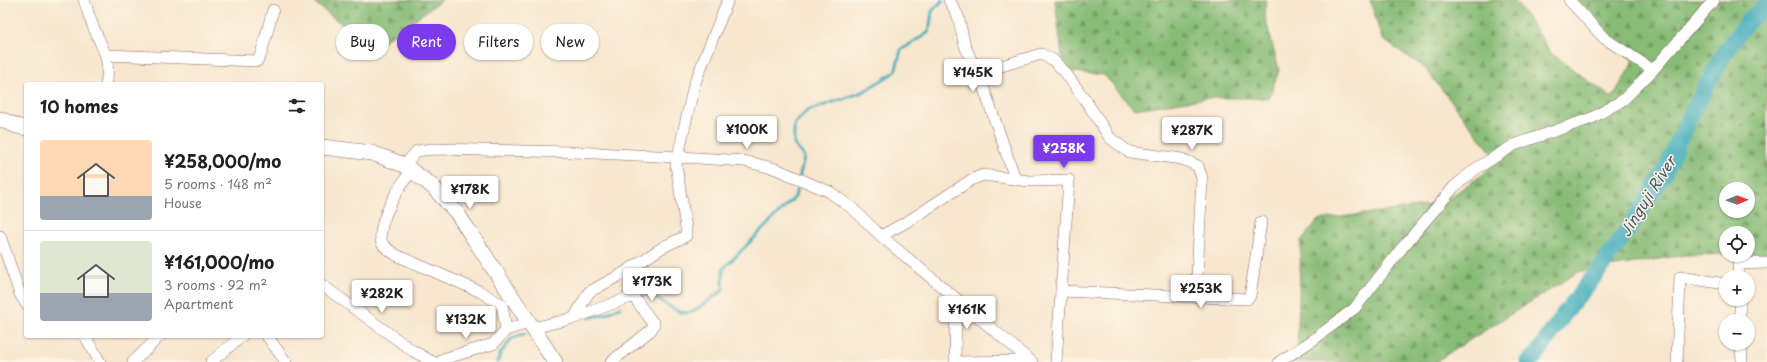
<!DOCTYPE html>
<html lang="en">
<head>
<meta charset="utf-8">
<style>
  body { margin:0; font-family:"Playpen Sans",sans-serif; background:#f6f6f6; color:#202124; height:100vh; display:flex; flex-direction:column; font-size:15px; white-space:nowrap }
  * { box-sizing:border-box; margin:0 }
  p { font-size:13px; color:#757577 }
  .icon { flex:none; width:22px; height:22px; fill:none; stroke:currentColor; stroke-width:2; stroke-linecap:round; stroke-linejoin:round }
  .map { position:relative; flex:1; overflow:hidden }
  .side { position:absolute; left:24px; top:82px; width:300px; height:256px; display:flex; flex-direction:column; background:#fff; border-radius:4px; box-shadow:0 1px 3px #0004 }
  .side>* { flex:none }
  .hud { position:absolute; left:336px; top:24px; width:380px; height:36px; display:flex; gap:8px }
  .needle { width:26px; rotate:89deg }
  .buttons { position:absolute; left:1719px; top:182px; display:grid; gap:8px }
  .buttons a { display:grid; place-items:center; width:36px; height:36px; border-radius:50%; background:#fff; box-shadow:0 1px 3px #0004; font-size:20px }
  .price { position:absolute; translate:-50% -34px; padding:0 9px; border-radius:4px; background:#fff; color:#222; font-size:13px; line-height:26px; filter:drop-shadow(0 1px 2px #0008) }
  .price::after { content:''; position:absolute; left:50%; top:24px; width:12px; height:9px; margin-left:-6px; background:inherit; clip-path:polygon(0 0,100% 0,50% 100%) }
  .price.active { background:#7c3aed; color:#fff }
  ul { padding:0; list-style:none }
  li { display:flex; align-items:center; gap:12px; height:100px; padding:0 16px }
  li+li { border-top:1px solid #e0e0e0 }
  li span { display:grid; place-items:center; flex:none; width:112px; height:80px; border-radius:4px; color:#555 }
  li>.icon { margin-inline-start:auto }
  span .icon { width:48px; height:48px; fill:#fffc; stroke-width:1 }
  li b { font-size:17px }
  h2 { display:flex; justify-content:space-between; align-items:center; height:48px; padding:0 16px; font-size:17px }
  .tag { padding:0 14px; border-radius:18px; background:#fff; box-shadow:0 1px 3px #0004; font-size:14px; line-height:36px }
  .tag.active { background:#7c3aed; color:#fff }
  .map>svg:first-child { display:block }
</style>
</head>
<body>
<div class="map">
<svg width="1767" height="362" viewBox="0 0 1767 362">
  <defs>
    <pattern id="forest-firs" width="22" height="20" patternUnits="userSpaceOnUse"><rect width="22" height="20" fill="#87bc76"/><path d="M5 1l3.5 6h-7zM16 11l3.5 6h-7z" fill="#709861"/></pattern>
  </defs>
  <rect width="100%" height="100%" fill="#fcf5e5"/>
  <filter id="ink" filterUnits="userSpaceOnUse"><feTurbulence type="fractalNoise" baseFrequency=".025" numOctaves="2"/><feDisplacementMap in="SourceGraphic" scale="8" xChannelSelector="R" yChannelSelector="G"/><feConvolveMatrix kernelMatrix="1 2 1 2 8 2 1 2 1" color-interpolation-filters="sRGB"/></filter>
  <filter id="wash" filterUnits="userSpaceOnUse"><feTurbulence type="fractalNoise" baseFrequency=".012" numOctaves="4" result="noise"/><feDisplacementMap in="SourceGraphic" scale="16" xChannelSelector="R" yChannelSelector="G"/><feGaussianBlur stdDeviation="0.9" result="paint"/><feColorMatrix in="noise" values="0 0 0 0 0 0 0 0 0 0 0 0 0 0 0 0 0 1.4 0 .05"/><feComposite in="paint" operator="in"/></filter>
  <g filter="url(#wash)">
    <rect width="100%" height="100%" fill="#f8e6ce"/>
    <g fill="url(#forest-firs)" stroke="#686e50" fill-rule="evenodd">
      <path d="M311 0H442L373 49Z"/>
      <path d="M1055 0H1266L1265 17 1279 70 1269 98H1208L1134 109 1104 75 1064 71Z"/>
      <path d="M1370 0H1515L1552 54 1612 98 1634 61 1601 35 1569 0H1767V253H1748V233H1726V254L1685 255 1578 272 1438 360V362H1288L1297 354 1301 241 1318 220 1440 204 1482 175 1505 153 1495 157 1424 67 1382 39ZM1726 189H1748V211H1726Z"/>
    </g>
    <g fill="none" stroke-linecap="round" stroke-linejoin="round">
      <g stroke="#3dabbc" stroke-width="3">
        <path d="M637 297C658 287 670 318 692 312 699 309 716 295 723 290V269L795 197 804 157 794 144V125L807 111 863 92 895 72 901 50 929 32 932 11 943 0"/>
        <path d="M589 318 606 314 620 307"/>
        <path d="M498 362 500 354 512 338 525 334"/>
      </g>
      <path stroke="#3dabbc" stroke-width="17" d="M1529 362 1537 354 1564 314 1604 264 1638 215 1664 173 1687 122 1725 52 1748 21 1767 5"/>
    </g>
  </g>
  <g filter="url(#ink)">
    <g fill="none" stroke-linecap="round" stroke-linejoin="round">
      <defs>
        <g id="street">
          <path d="M84 0C87 7 88 14 91 21 100 46 112 56 106 84"/>
          <path d="M949 0 958 16 965 46 983 86 1015 178"/>
          <path d="M1569 0 1604 38 1653 70"/>
          <path d="M106 55 257 61 261 54 273 10"/>
          <path d="M978 73 1041 54 1053 60 1064 71 1084 98 1110 138 1129 152 1182 159 1198 166 1202 178 1196 297"/>
          <path d="M404 165 417 151 432 149 574 152 698 158 744 161 776 169 830 192 853 209 881 236 1032 362"/>
          <path d="M412 170C400 185 378 220 381 240 382 247 391 251 396 255L481 292 502 305 506 330 529 323"/>
          <path d="M0 236 20 294 26 304"/>
          <path d="M881 236 910 220 971 180 983 175 1029 181 1069 180 1056 362"/>
          <path d="M1739 277 1738 264 1767 263"/>
          <path d="M322 285 413 351 433 362"/>
          <path d="M1061 291 1247 299 1250 296 1261 222"/>
          <path d="M956 298 955 362 1030 361"/>
          <path d="M1740 299V321"/>
          <path d="M574 318 633 296 654 324 651 330 611 362"/>
          <path d="M533 328 574 318 589 292 622 274 663 247 686 236V228L676 165 694 85 728 0"/>
          <path d="M85 336 100 362"/>
          <path d="M267 336 286 362"/>
          <path d="M1741 343 1742 362"/>
          <path d="M133 362 160 336"/>
          <path d="M211 362 242 336"/>
          <path d="M441 362 443 359 493 344 506 330"/>
          <path d="M1279 362 1313 340 1355 308 1402 248 1454 187 1474 170 1514 145 1592 118 1623 100 1653 70 1714 0"/>
          <path d="M1677 362 1680 277 1726 284"/>
        </g>
        <g id="secondary">
          <path d="M0 119 17 126 26 128"/>
          <path d="M322 147 372 153 404 165 432 186 457 213 555 362"/>
        </g>
      </defs>
      <use href="#street" stroke="#876564" stroke-width="12"/>
      <use href="#secondary" stroke="#876564" stroke-width="16"/>
      <use href="#street" stroke="#fff" stroke-width="11"/>
      <use href="#secondary" stroke="#fff" stroke-width="15"/>
    </g>
  </g>
  <g text-anchor="middle" dominant-baseline="central" stroke-width="3" stroke-linejoin="round" paint-order="stroke">
    <g font-size="15" font-style="italic" fill="#455765" stroke="#fcf5e5">
      <text transform="translate(1647 196) rotate(-58)">Jinguji River</text>
    </g>
  </g>
</svg>
<div class="buttons">
<a><svg class="needle" viewBox="-14 -14 28 28"><path d="M0-13l5 13h-10z" fill="#e53935"/><path d="M0 13l5-13h-10z" fill="#757577"/></svg></a>
<a><svg class="icon" aria-label="locate" viewBox="0 0 24 24"><circle cx="12" cy="12" r="6"/><path d="M12 2v4M12 18v4M2 12h4M18 12h4"/></svg></a>
<a>+</a>
<a>−</a>
</div>
<b class="price" style="left:973px;top:93px">¥145K</b>
<b class="price" style="left:747px;top:150px">¥100K</b>
<b class="price" style="left:1192px;top:151px">¥287K</b>
<b class="price active" style="left:1064px;top:169px">¥258K</b>
<b class="price" style="left:470px;top:210px">¥178K</b>
<b class="price" style="left:652px;top:302px">¥173K</b>
<b class="price" style="left:1201px;top:309px">¥253K</b>
<b class="price" style="left:382px;top:314px">¥282K</b>
<b class="price" style="left:967px;top:330px">¥161K</b>
<b class="price" style="left:466px;top:340px">¥132K</b>
<div class="hud">
<a class="tag">Buy</a>
<a class="tag active">Rent</a>
<a class="tag">Filters</a>
<a class="tag">New</a>
</div>
<section class="side">
<h2>10 homes<svg class="icon" aria-label="filters" viewBox="0 0 24 24"><path d="M4 7h16M4 17h16"/><circle cx="9" cy="7" r="2"/><circle cx="15" cy="17" r="2"/></svg></h2>
<ul>
<li><span style="background:linear-gradient(#ffd9b3 70%,#9aa5b1 0)"><svg class="icon" aria-label="home" viewBox="0 0 24 24"><path d="M3 11l9-7 9 7M6 9v11h12V9"/></svg></span><div><b>¥258,000/mo</b><p>5 rooms · 148 m²</p><p>House</p></div></li>
<li><span style="background:linear-gradient(#dfe7d0 65%,#9aa5b1 0)"><svg class="icon" aria-label="home" viewBox="0 0 24 24"><path d="M3 11l9-7 9 7M6 9v11h12V9"/></svg></span><div><b>¥161,000/mo</b><p>3 rooms · 92 m²</p><p>Apartment</p></div></li>
</ul>
</section>
</div>
</body>
</html>
